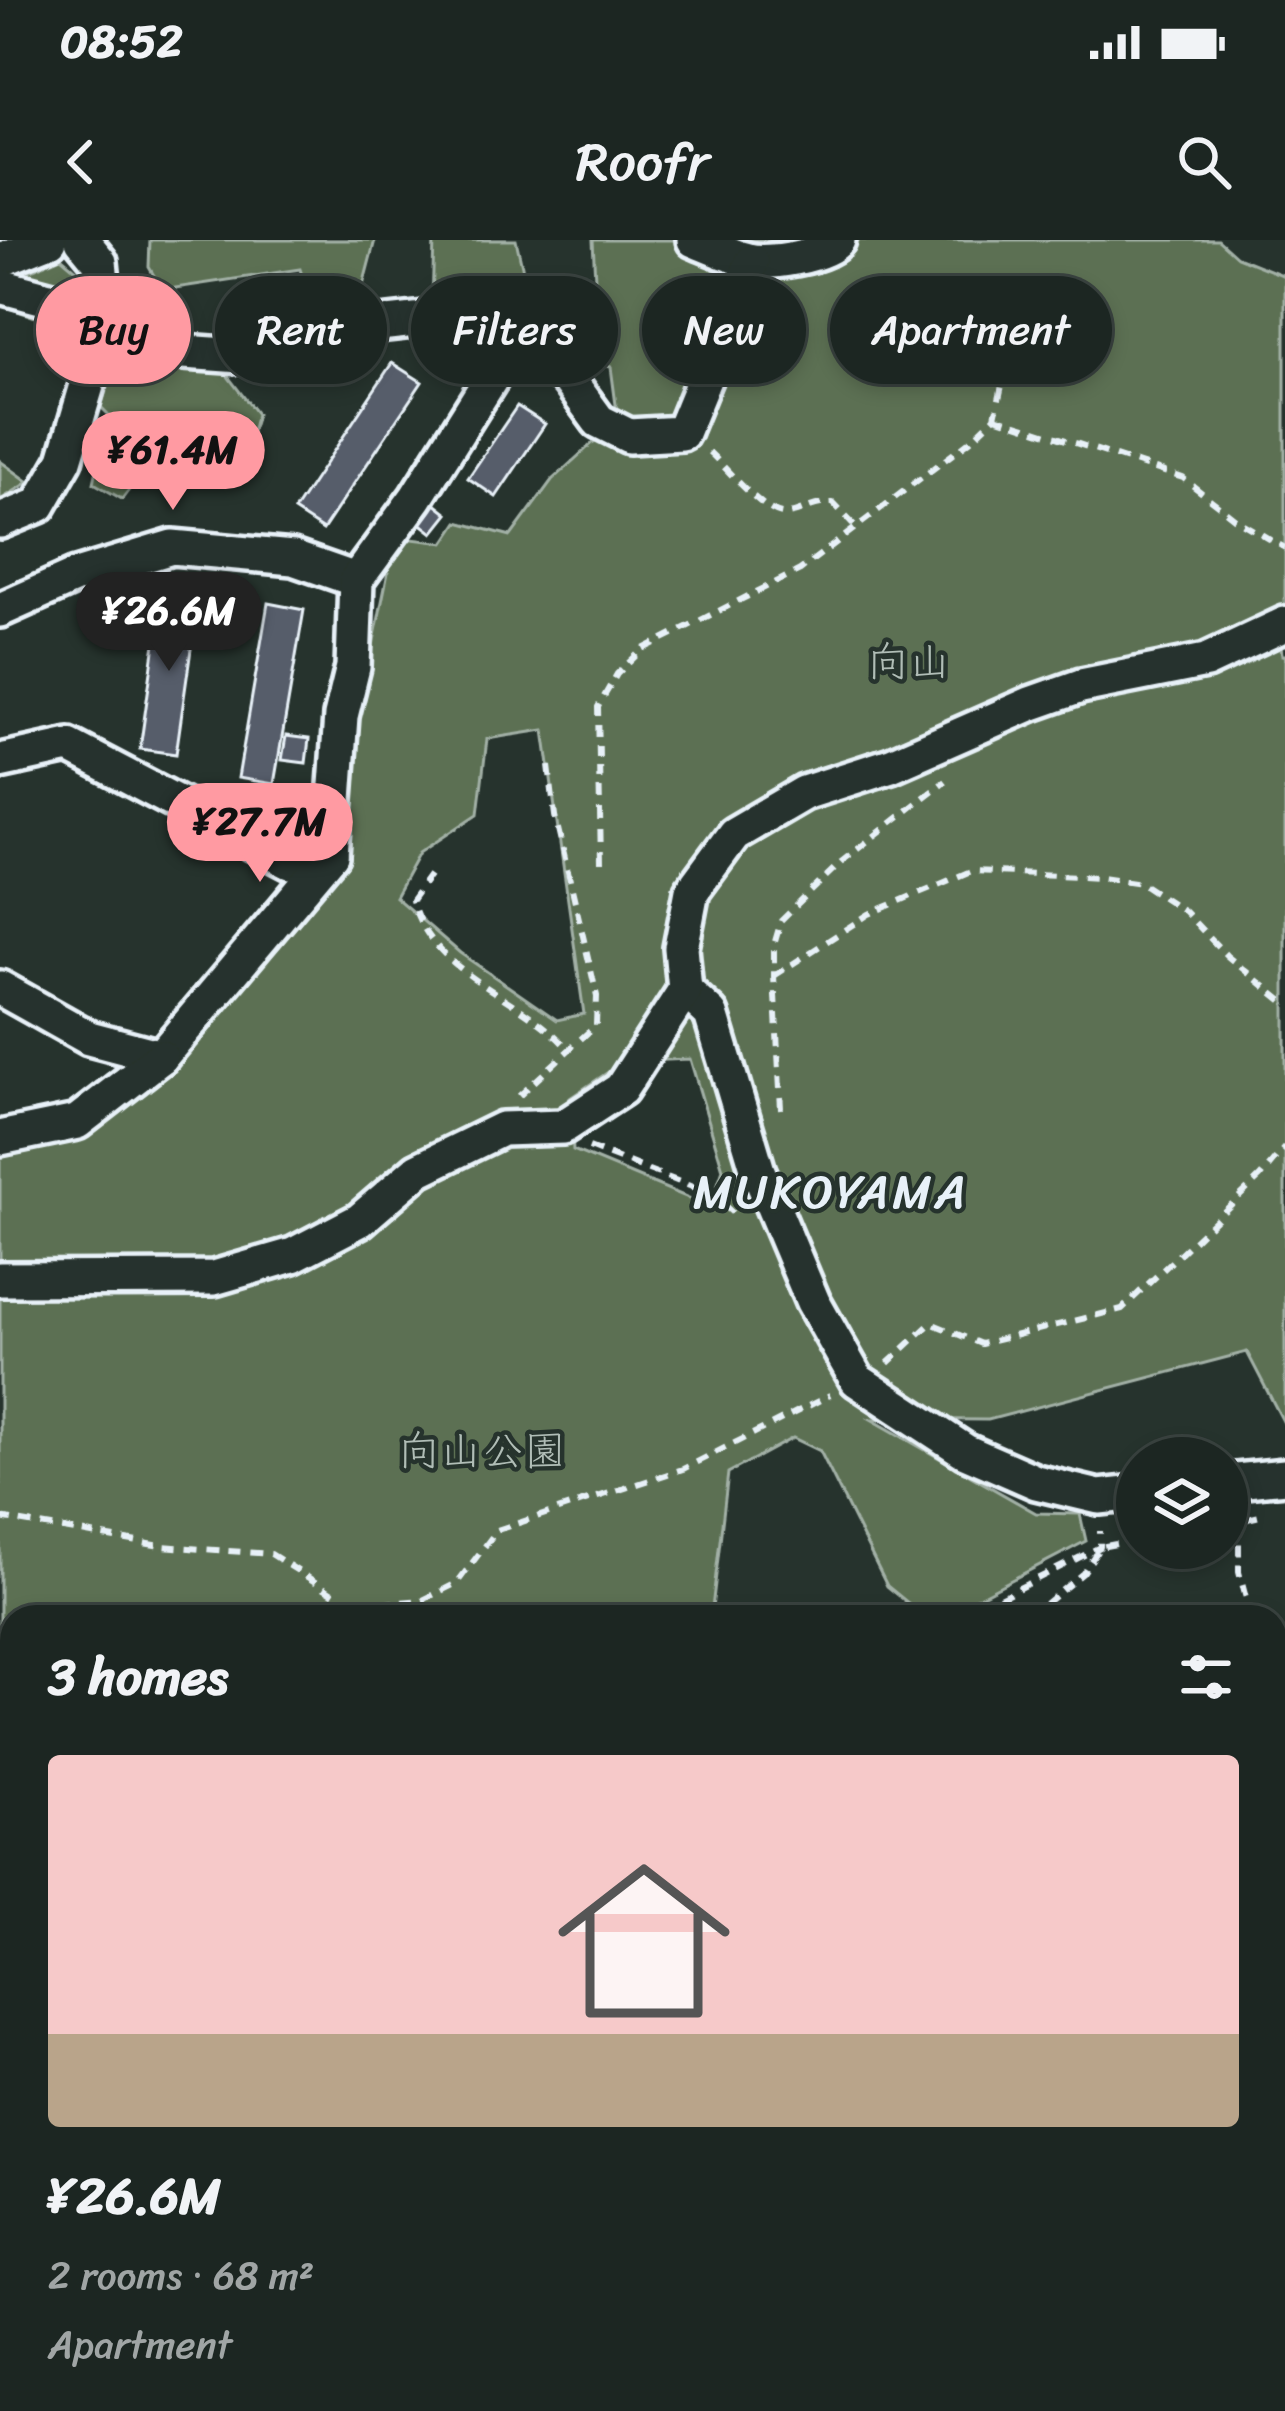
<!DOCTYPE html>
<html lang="en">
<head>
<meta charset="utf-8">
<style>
  body { margin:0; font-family:Sriracha,"Klee One",sans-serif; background:#252e2a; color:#f1f3f6; height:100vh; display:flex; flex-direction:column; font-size:45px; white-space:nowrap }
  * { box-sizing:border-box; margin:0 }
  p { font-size:39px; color:#a0a5a5 }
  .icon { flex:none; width:66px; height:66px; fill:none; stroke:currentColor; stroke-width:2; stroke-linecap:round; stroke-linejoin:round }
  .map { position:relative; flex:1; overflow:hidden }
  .side { position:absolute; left:0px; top:1365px; width:1287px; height:807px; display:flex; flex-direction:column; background:#1c2622; border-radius:36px 36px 0 0; box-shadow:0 6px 18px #0003,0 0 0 3px #3a4340 }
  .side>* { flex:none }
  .hud { position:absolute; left:36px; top:36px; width:1215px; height:108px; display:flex; gap:24px }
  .buttons { position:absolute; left:1116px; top:1197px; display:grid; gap:24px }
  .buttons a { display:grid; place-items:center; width:132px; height:132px; border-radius:50%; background:#1c2622; box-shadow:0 6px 18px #0003,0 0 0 3px #3a4340; font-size:60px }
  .price { position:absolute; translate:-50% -102px; padding:0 27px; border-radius:42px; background:#ff9aa2; color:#111; font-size:39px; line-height:78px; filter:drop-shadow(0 3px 6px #0008) }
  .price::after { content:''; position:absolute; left:50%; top:72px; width:36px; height:27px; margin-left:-18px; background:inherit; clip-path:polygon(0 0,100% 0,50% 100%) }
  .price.active { background:#222; color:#fff }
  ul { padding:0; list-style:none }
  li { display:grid; align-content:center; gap:24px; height:636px; padding:0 48px }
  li+li { border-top:3px solid #3a4340 }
  li span { display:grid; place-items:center; height:372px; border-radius:12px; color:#555 }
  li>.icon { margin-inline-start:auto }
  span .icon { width:216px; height:216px; fill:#fffc; stroke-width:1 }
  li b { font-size:51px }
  h2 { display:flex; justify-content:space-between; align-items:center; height:144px; padding:0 48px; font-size:51px }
  .chip { padding:0 42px; border-radius:54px; background:#1c2622; box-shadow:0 6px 18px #0003,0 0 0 3px #3a4340; font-size:42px; line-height:108px }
  .chip.active { background:#ff9aa2; color:#111 }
  .status { display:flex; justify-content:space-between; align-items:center; height:84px; padding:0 60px; background:#1c2622; direction:ltr }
  .status svg { height:33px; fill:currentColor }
  header { display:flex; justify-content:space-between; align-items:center; height:156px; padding:0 48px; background:#1c2622; font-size:54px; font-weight:600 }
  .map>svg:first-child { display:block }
</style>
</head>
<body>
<div class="status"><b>08:52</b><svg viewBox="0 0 49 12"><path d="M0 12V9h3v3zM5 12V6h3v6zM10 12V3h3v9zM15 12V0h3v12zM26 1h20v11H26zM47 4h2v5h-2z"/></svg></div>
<header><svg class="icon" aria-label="back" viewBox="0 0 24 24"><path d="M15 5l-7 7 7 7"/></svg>Roofr<svg class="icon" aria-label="search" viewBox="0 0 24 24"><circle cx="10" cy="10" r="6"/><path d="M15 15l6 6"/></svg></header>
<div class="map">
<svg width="1285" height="2171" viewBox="0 0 1285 2171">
  <rect width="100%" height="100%" fill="#26332d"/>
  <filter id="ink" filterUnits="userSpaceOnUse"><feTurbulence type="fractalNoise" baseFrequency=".00833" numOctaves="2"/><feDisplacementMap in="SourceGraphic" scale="24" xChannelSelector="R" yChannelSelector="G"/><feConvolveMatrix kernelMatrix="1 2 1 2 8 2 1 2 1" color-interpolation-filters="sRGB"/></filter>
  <g filter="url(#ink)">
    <g fill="#5b7053" stroke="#a2b0a6" stroke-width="3" fill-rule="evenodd">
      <path d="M150 0H375L359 61 321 97 300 29 175 48 173 94 227 135 257 174 250 199 208 216 197 186 167 200 122 259 94 243 99 220 121 187 101 167 120 106 0 65V44L61 17 80 33 97 62 146 85 163 51 149 27Z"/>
      <path d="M434 0H516L526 44 546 52 549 67 530 80 432 64Z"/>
      <path d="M593 0H1218L1237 17 1285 36V365L1277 370 1282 415H1285V1185L1247 1112 988 1180 871 1179 1036 1273 1080 1274 1086 1301 940 1377H925L887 1346 820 1211 793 1198 728 1233 711 1377H12V1992L0 1989V912L89 894 184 817 301 681 339 618 365 445 392 313 404 298 444 303 458 282 511 296 552 240 618 180 611 127 576 117 562 118 549 100 560 78 595 40ZM544 490 584 774 557 780 460 713 395 657 419 613 478 574 487 499ZM690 819 723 929 710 967 573 910 570 858 623 822Z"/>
      <path d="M0 221 29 242 0 260Z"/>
      <path d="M1285 1572V2171H779L778 2160H1275V1573Z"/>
      <path d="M135 2160H286L288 2171H138Z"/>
      <path d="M320 2160H419L408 2171H290Z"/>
      <path d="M545 2160H600L603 2163 599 2171H541Z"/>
    </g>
    <g fill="#575d6a" stroke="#e8f1f8" stroke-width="3">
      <path d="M392 123 422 142 323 290 294 271Z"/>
      <path d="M517 166 545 184 496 257 468 238Z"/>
      <path d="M430 260 448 274 433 293 415 279Z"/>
      <path d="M162 354 198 360 176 514 140 509Z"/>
      <path d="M268 363 304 370 274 544 238 538Z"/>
      <path d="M286 496 309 499 306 523 282 520Z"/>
      <path d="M432 2160H498L490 2171H425Z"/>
    </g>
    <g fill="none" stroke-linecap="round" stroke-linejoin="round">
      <g stroke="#43504b" stroke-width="42" stroke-dasharray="42 21" stroke-linecap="butt">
        <path d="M1275 1628 1285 1588"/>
        <path d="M1116 2171 1120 2160"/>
      </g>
      <defs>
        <g id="minor">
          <path d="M694 0C711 7 730 16 748 20 767 25 827 16 838 0"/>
          <path d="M0 20 50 0"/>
          <path d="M0 46 86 69 124 93 184 112 298 120 379 84 424 79 504 82 519 94"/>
          <path d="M0 281 39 265 65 220 106 81 100 22 82 0"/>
          <path d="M0 370 76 336 172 307 293 318 356 340"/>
          <path d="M0 521 69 506 290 622 331 615"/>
          <path d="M0 748 89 798 161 817 331 615 341 476 353 427 356 340 416 258 519 94 569 140 599 181 629 196 682 193 752 22"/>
          <path d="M685 750 711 774 758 931 813 1062 857 1140 965 1211 1036 1242 1099 1257 1137 1253"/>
          <path d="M0 898 77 882 161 817"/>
          <path d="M0 1039 214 1038 293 1015 360 980 418 930 502 889 563 887 621 849 685 750 681 708 692 651 734 594 804 553 891 525 1030 464 1081 446 1206 421 1285 384"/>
          <path d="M1227 1242 1285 1236"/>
          <path d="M0 1786 12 1805"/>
          <path d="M619 2171 624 2160"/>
        </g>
      </defs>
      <use href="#minor" stroke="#e8f1f8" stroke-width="42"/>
      <g stroke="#e8f1f8" stroke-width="6" stroke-dasharray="12 9" stroke-linecap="butt">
        <path d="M995 177 1183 238 1238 281 1285 308"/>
        <path d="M709 212C725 226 765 276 785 274 801 274 809 263 833 263L856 287"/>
        <path d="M601 623 598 467 617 434 643 409 800 330 971 200 995 177 1025 42"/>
        <path d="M430 635 412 660C431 735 524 757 568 809"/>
        <path d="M774 736 869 674 971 631 1102 637 1141 643 1184 671 1227 716 1285 763"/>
        <path d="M519 856 596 785 597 756 555 576 549 526"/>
        <path d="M781 869 774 736V705L781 681 841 622 945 541"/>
        <path d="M589 907 713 955 738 978"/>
        <path d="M888 1123 931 1083 981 1104 1122 1069 1260 937 1285 907"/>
        <path d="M0 1278 161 1306 271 1314 353 1366 423 1360 457 1343 497 1290 683 1229 830 1155"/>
        <path d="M1227 1279 1239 1281 1227 1284"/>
        <path d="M962 1377 1100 1307V1291"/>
        <path d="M1029 1377 1083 1333 1100 1307 1137 1300"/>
        <path d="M1251 1377 1239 1332V1281L1264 1275"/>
        <path d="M1275 1429 1285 1433"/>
        <path d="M0 1852 12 1869"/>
        <path d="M0 2007 12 2012"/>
        <path d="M257 2160 258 2171"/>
      </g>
      <use href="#minor" stroke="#26332d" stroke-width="33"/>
    </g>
  </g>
  <g text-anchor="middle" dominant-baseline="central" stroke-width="9" stroke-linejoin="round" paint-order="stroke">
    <g font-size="42" fill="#b0bdb6" stroke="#26332d">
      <text x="909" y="422">向山</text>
      <text x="482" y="1211">向山公園</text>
    </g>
    <g font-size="48" letter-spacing="3" fill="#e8f1f8" stroke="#26332d">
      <text x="831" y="951">MUKOYAMA</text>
    </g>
  </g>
</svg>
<div class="buttons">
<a><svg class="icon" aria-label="layers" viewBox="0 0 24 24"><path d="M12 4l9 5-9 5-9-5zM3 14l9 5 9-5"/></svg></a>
</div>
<b class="price" style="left:173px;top:273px">¥61.4M</b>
<b class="price active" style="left:169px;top:434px">¥26.6M</b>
<b class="price" style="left:260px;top:645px">¥27.7M</b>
<div class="hud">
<a class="chip active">Buy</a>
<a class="chip">Rent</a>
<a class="chip">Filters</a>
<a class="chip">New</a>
<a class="chip">Apartment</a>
</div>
<section class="side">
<h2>3 homes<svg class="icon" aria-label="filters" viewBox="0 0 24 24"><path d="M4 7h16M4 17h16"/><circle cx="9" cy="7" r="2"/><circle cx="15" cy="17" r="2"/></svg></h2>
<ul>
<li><span style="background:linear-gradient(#f6c9c9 75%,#b9a48a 0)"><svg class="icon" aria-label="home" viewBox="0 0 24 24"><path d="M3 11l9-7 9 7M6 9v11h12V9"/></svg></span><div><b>¥26.6M</b><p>2 rooms · 68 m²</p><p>Apartment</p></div></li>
</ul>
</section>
</div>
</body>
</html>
